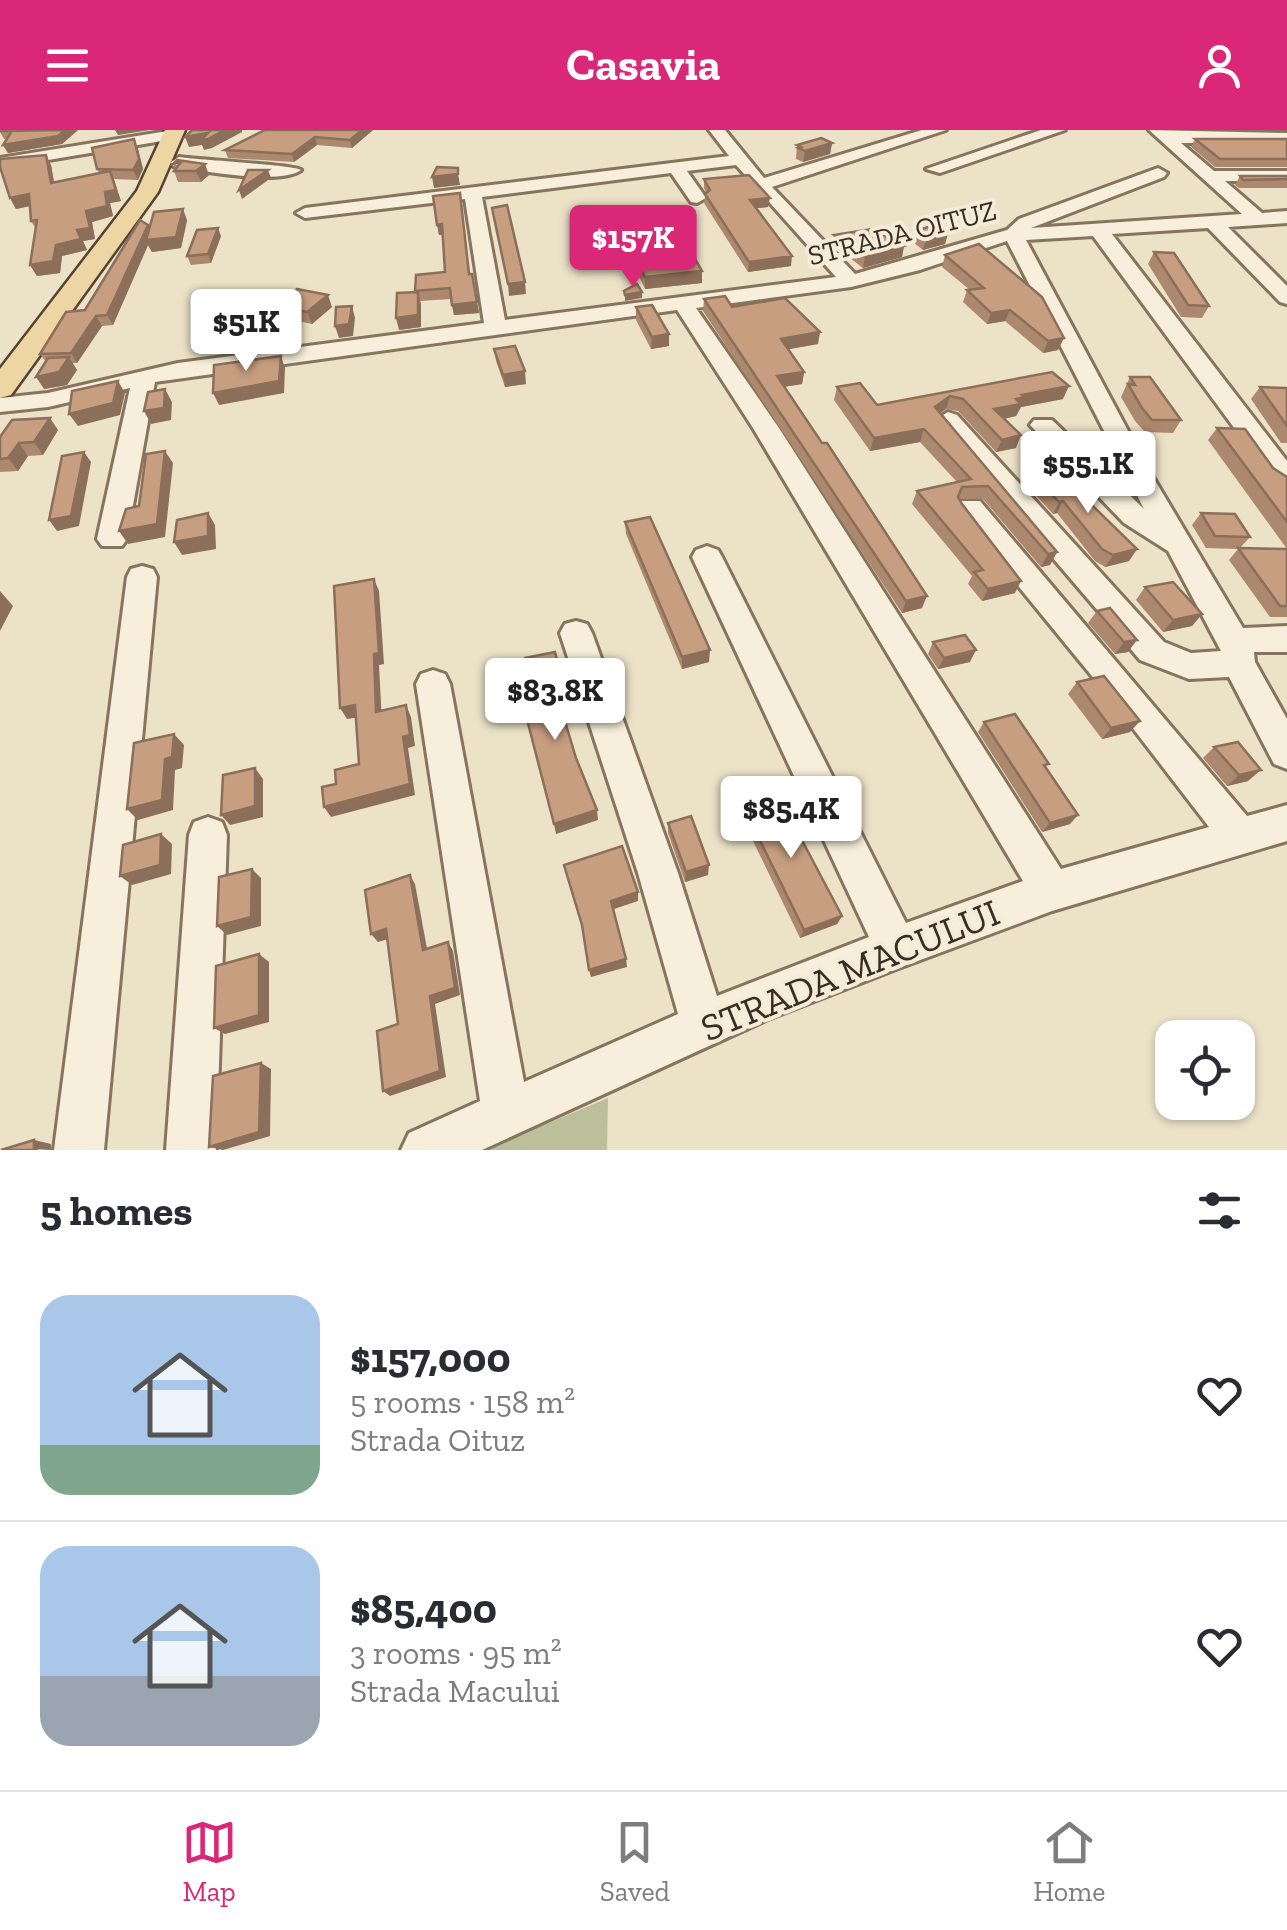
<!DOCTYPE html>
<html lang="en">
<head>
<meta charset="utf-8">
<style>
  body { margin:0; font-family:"Zilla Slab",serif; background:#f7f7f7; color:#2b2b33; height:100vh; display:flex; flex-direction:column; font-size:38px; white-space:nowrap }
  * { box-sizing:border-box; margin:0 }
  p { font-size:32px; color:#7c7c81 }
  .icon { flex:none; width:55px; height:55px; fill:none; stroke:currentColor; stroke-width:2; stroke-linecap:round; stroke-linejoin:round }
  .map { position:relative; height:1020px; overflow:hidden }
  .side { display:flex; flex-direction:column; background:#fff; flex:1 }
  .side>* { flex:none }
  .fabs { position:absolute; left:1155px; top:890px; display:grid; gap:20px }
  .fabs a { display:grid; place-items:center; width:100px; height:100px; border-radius:20px; background:#fff; box-shadow:0 2px 8px #0004; font-size:50px }
  .price { position:absolute; translate:-50% -85px; padding:0 22px; border-radius:10px; background:#fff; color:#222; font-size:32px; line-height:65px; filter:drop-shadow(0 2px 5px #0008) }
  .price::after { content:''; position:absolute; left:50%; top:60px; width:30px; height:22px; margin-left:-15px; background:inherit; clip-path:polygon(0 0,100% 0,50% 100%) }
  .price.active { background:#db2777; color:#fff }
  ul { padding:0; list-style:none }
  li { display:flex; align-items:center; gap:30px; height:250px; padding:0 40px }
  li+li { border-top:2px solid #e1e1e2 }
  li span { display:grid; place-items:center; flex:none; width:280px; height:200px; border-radius:30px; color:#555 }
  li>.icon { margin-inline-start:auto }
  span .icon { width:120px; height:120px; fill:#fffc; stroke-width:1 }
  li b { font-size:42px }
  h2 { display:flex; justify-content:space-between; align-items:center; height:120px; padding:0 40px; font-size:42px }
  header { display:flex; justify-content:space-between; align-items:center; height:130px; padding:0 40px; background:#db2777; color:#fff; font-size:45px; font-weight:700 }
  .menu { display:flex; justify-content:space-around; align-items:center; height:140px; border-top:2px solid #e1e1e2; background:#fff; font-size:28px; color:#7c7c81 }
  .menu a { display:grid; justify-items:center; gap:5px }
  .menu .active { color:#db2777 }
  .map>svg:first-child { display:block }
</style>
</head>
<body>
<header><svg class="icon" aria-label="menu" viewBox="0 0 24 24"><path d="M4 6h16M4 12h16M4 18h16"/></svg>Casavia<svg class="icon" aria-label="person" viewBox="0 0 24 24"><circle cx="12" cy="8" r="4"/><path d="M4 21q1-7 8-7t8 7"/></svg></header>
<div class="map">
<svg width="1287" height="1020" viewBox="0 0 1287 1020">
  <rect width="100%" height="100%" fill="#ece2c8"/>
  <path fill="#bbc09b" d="M608 968 607 1020H484Z"/>
  <g fill="none" stroke-linecap="round" stroke-linejoin="round">
    <defs>
      <g id="minor">
        <path d="M174 0 180 2V8L0 38V28Z"/>
        <path d="M709 0H725L764 48 922 0H946L772 57 855 144 1007 100 1019 89 1158 38 1167 43 1164 47 1031 98 1242 84 1149 0 1287 3V13H1181L1214 41H1287V51H1225L1262 83 1287 81V93L1228 97 1287 156V174L1280 172 1208 98 1112 104 1287 331V359L1277 356 1093 106 1026 110 1150 342 1243 498 1287 496V522H1254L1255 532 1287 589V639L1274 634 1229 547 1189 549 1140 530 935 290 948 282 957 285 1164 512 1191 523 1221 521 1168 421 1124 393 1030 295 1034 290H1052L1144 379 1007 111 920 140 851 157 696 178 779 298 1061 739 1209 697 1105 562 960 385 956 378 960 371H980L1247 686 1287 675V711L1052 781 896 839 768 889 482 1020H401L409 1003 480 971 416 554 421 544 433 540 445 544 450 554 524 952 678 884 638 743 560 503 565 494 576 491 587 494 592 503 678 743 717 866 869 807 692 427 696 420 707 416 718 420 722 427 906 793 1023 751 753 298 677 180 155 252 127 409 122 416H102L97 409 130 258 48 277 0 282V268L48 263 178 233 484 193 465 69 305 88 296 83 305 78 729 26ZM736 35 836 147 505 190 482 67 671 43 691 72 697 73 706 68 687 41Z"/>
        <path d="M1041 0H1065L940 43 926 39Z"/>
        <path d="M179 27C199 30 294 35 301 40 281 55 200 41 173 36L171 32Z"/>
        <path d="M142 436 153 439 157 447 104 1020H54L127 447 131 439Z"/>
        <path d="M208 687 222 692 227 705 216 1020H166L189 705 194 692Z"/>
      </g>
      <path id="major" d="M165 0H185L158 62 11 265 0 268V239L137 61Z"/>
    </defs>
    <use href="#minor" stroke="#87745e" stroke-width="6"/>
    <use href="#major" stroke="#564332" stroke-width="5"/>
    <use href="#minor" fill="#f7efdb" fill-rule="evenodd"/>
    <use href="#major" fill="#edd6a3" fill-rule="evenodd"/>
  </g>
  <g fill="#ac886e">
    <path d="M1 0H78L62 14 8 23 3 15 7 9H4L0 2Z"/>
    <path d="M373 0 352 18 317 15 294 32 228 28 225 20Z"/>
    <path d="M1195 9H1287V37H1215L1191 17Z"/>
    <path d="M832 13 830 24 803 32 796 29 797 15Z"/>
    <path d="M138 19 143 39 138 50 114 49 121 71 110 73 113 86 92 92 95 109 83 111 87 120 62 126 60 143 37 146 30 135 36 99 31 91 30 76 16 79 10 68 51 35 54 52 99 43 97 39Z"/>
    <path d="M173 34 209 45 201 52H178L174 41 175 39Z"/>
    <path d="M1240 46H1287V58H1239L1235 55Z"/>
    <path d="M704 49 768 77 757 78 791 136 748 142 704 73 706 63 704 58Z"/>
    <path d="M433 66 470 144H472L479 183 454 185 451 169 420 171 421 197 399 200 416 162 445 142 443 105H439Z"/>
    <path d="M187 90 181 118 152 122 148 115 113 195 102 196 77 233H72L77 240 67 255 44 259 46 232 40 224 85 180 150 97Z"/>
    <path d="M917 101 948 103 945 114 923 120 914 113Z"/>
    <path d="M834 105 904 116 902 127 863 138 833 115Z"/>
    <path d="M221 106 211 133 191 135 187 126Z"/>
    <path d="M1154 122 1209 176 1202 188 1181 187 1148 134Z"/>
    <path d="M945 125 1058 220 1043 223 1005 191 987 194 963 172 967 160H970L942 137Z"/>
    <path d="M636 128 702 153 645 159 636 140Z"/>
    <path d="M704 169 732 177 818 214 788 219 804 242 802 254 784 257 922 478 902 483 703 181Z"/>
    <path d="M276 175 332 177 312 194 280 187Z"/>
    <path d="M636 177 669 216 651 219 636 190Z"/>
    <path d="M494 219 526 254 505 257 496 231Z"/>
    <path d="M1052 242 1063 269 1021 277 1016 286 1004 289 1016 318 996 322 958 281 946 279 940 283 1057 422 1050 435 1041 437 983 369H959L1015 463 982 471 968 454 972 446 912 374 917 361 957 352 920 312 870 321 834 270 837 257 877 275Z"/>
    <path d="M1130 247 1181 290 1173 303 1145 302 1135 291 1121 267Z"/>
    <path d="M1260 257 1287 259V313H1281L1251 269Z"/>
    <path d="M1217 298 1287 348V487H1270L1229 430 1238 419 1206 418 1192 395 1201 383 1250 407 1240 418 1287 419 1208 310Z"/>
    <path d="M58 300 43 325 28 326 18 341 0 342V307Z"/>
    <path d="M1038 349 1137 419 1129 431 1105 437 1095 431 1057 383 1053 384 1032 361Z"/>
    <path d="M625 392 709 532 682 539 626 404Z"/>
    <path d="M1145 457 1202 484 1192 496 1163 502 1136 470Z"/>
    <path d="M1110 478 1128 522 1115 524 1088 493 1097 481Z"/>
    <path d="M933 512 970 532 938 539 928 524Z"/>
    <path d="M1077 552 1130 602 1102 609 1068 564Z"/>
    <path d="M984 592 1046 638 1070 694 1042 702 978 602Z"/>
    <path d="M1214 617 1248 651 1227 656 1203 628Z"/>
    <path d="M741 672 842 786 837 794 800 808 739 682Z"/>
    <path d="M668 693 708 745 685 752 668 703Z"/>
  </g>
  <g fill="#8c6f5a">
    <path d="M65 0H78L62 14 8 23 3 15Z"/>
    <path d="M115 0H150L118 5Z"/>
    <path d="M225 0H242V2L212 18 204 20 202 15 189 17 185 7Z"/>
    <path d="M362 0H373L352 18 350 10Z"/>
    <path d="M315 7 317 15 294 32 292 24Z"/>
    <path d="M134 9 138 19 143 39 138 50 133 40Z"/>
    <path d="M832 13 830 24 803 32 805 21Z"/>
    <path d="M46 25 51 35 56 64 51 53Z"/>
    <path d="M205 34 209 45 201 52 196 41Z"/>
    <path d="M268 40 271 48 242 69 239 60Z"/>
    <path d="M110 41 121 71 110 73 113 86 92 92 95 109 83 111 87 120 62 126 60 143 37 146 30 135 77 100 86 81 105 62Z"/>
    <path d="M458 44 460 55 434 58 432 47Z"/>
    <path d="M29 64 35 75 16 79 10 68Z"/>
    <path d="M770 68 768 77 749 79 750 70Z"/>
    <path d="M183 79 187 90 181 118 152 122 148 115 113 195 107 185 148 95 153 104Z"/>
    <path d="M442 94 444 104 439 105 437 95Z"/>
    <path d="M218 98 221 106 211 133 208 124Z"/>
    <path d="M948 103 945 114 923 120 926 109Z"/>
    <path d="M904 116 902 127 863 138 865 127Z"/>
    <path d="M792 126 791 136 748 142 749 132Z"/>
    <path d="M702 141V153L645 159V147Z"/>
    <path d="M525 152 526 164 509 166 508 154Z"/>
    <path d="M418 162 421 174V197L399 200 396 188Z"/>
    <path d="M642 162V168L625 171V165Z"/>
    <path d="M328 165 332 177 312 194 307 182Z"/>
    <path d="M260 171 264 181 256 219 234 222 229 212Z"/>
    <path d="M477 172 479 183 454 185 452 175Z"/>
    <path d="M352 176 355 188 353 206 339 208 335 196Z"/>
    <path d="M1010 180 1005 191 987 194 991 183Z"/>
    <path d="M96 186 102 196 77 233 71 223Z"/>
    <path d="M820 202 818 214 779 221 781 209Z"/>
    <path d="M669 204V216L651 219 652 207Z"/>
    <path d="M1064 208 1058 220 1043 223 1048 211Z"/>
    <path d="M281 226 285 238 284 263 219 275 213 263Z"/>
    <path d="M69 227 77 240 67 255 44 259 36 247Z"/>
    <path d="M525 241 526 254 505 257 503 245Z"/>
    <path d="M804 242 802 254 775 258 777 246Z"/>
    <path d="M118 251 125 263 120 285 78 296 69 284Z"/>
    <path d="M1069 256 1063 269 1021 277 1016 286 989 292 994 279 1022 265Z"/>
    <path d="M165 259 172 272 171 290 151 294 144 281Z"/>
    <path d="M950 266 946 279 931 289 935 277Z"/>
    <path d="M50 288 58 300 43 325 34 312Z"/>
    <path d="M924 299 920 312 870 321 874 308Z"/>
    <path d="M1021 305 1016 318 996 322 1002 310Z"/>
    <path d="M19 313 28 326 18 341 8 328Z"/>
    <path d="M165 321 173 333 165 407 128 414 119 401 157 394Z"/>
    <path d="M84 322 91 332 79 396 57 401 49 390Z"/>
    <path d="M1063 371 1057 383 1053 384 1059 372Z"/>
    <path d="M208 383 215 395 216 419 182 425 174 412Z"/>
    <path d="M1137 419 1129 431 1105 437 1113 425Z"/>
    <path d="M1057 422 1050 435 1041 437 1048 424Z"/>
    <path d="M374 449 379 461 384 534 379 535 382 593 376 582 374 524Z"/>
    <path d="M1021 451 1015 463 982 471 988 459Z"/>
    <path d="M0 461 13 476 0 501Z"/>
    <path d="M927 466 922 478 902 483 906 471Z"/>
    <path d="M1202 484 1192 496 1163 502 1173 490Z"/>
    <path d="M1137 510 1128 522 1115 524 1124 512Z"/>
    <path d="M710 520 709 532 682 539V527Z"/>
    <path d="M976 520 970 532 938 539 944 528Z"/>
    <path d="M561 546 563 557 554 559 552 548Z"/>
    <path d="M355 575 360 587 347 589 340 578Z"/>
    <path d="M406 575 411 587 415 616 408 618 415 665 331 687 324 677 403 607Z"/>
    <path d="M1140 591 1130 602 1102 609 1111 598Z"/>
    <path d="M174 604 184 615 182 638 175 640 173 680 138 690 127 679 165 629Z"/>
    <path d="M255 638 263 649V687L230 695 221 685Z"/>
    <path d="M1261 640 1248 651 1227 656 1239 645Z"/>
    <path d="M597 680 598 690 556 704 554 694Z"/>
    <path d="M1078 685 1070 694 1042 702 1050 693Z"/>
    <path d="M161 704 172 714 171 744 132 755 120 746Z"/>
    <path d="M709 735 708 745 685 752 686 742Z"/>
    <path d="M252 739 261 748V796L227 805 217 796Z"/>
    <path d="M410 745 415 754 429 829 423 820Z"/>
    <path d="M638 762V771L611 780V771Z"/>
    <path d="M842 786 837 794 800 808 804 800Z"/>
    <path d="M386 799 392 808 378 812 371 804Z"/>
    <path d="M448 812 453 821 460 865 435 874 446 947 390 966 383 961 430 866Z"/>
    <path d="M259 824 269 832V892L225 904 214 898Z"/>
    <path d="M626 829 627 837 591 847 589 840Z"/>
    <path d="M261 933 271 939 270 1006 223 1020 209 1017Z"/>
    <path d="M34 1010 51 1014V1020L34 1019Z"/>
  </g>
  <g fill="#c89e80" stroke="#8c6f5a" stroke-width="2.5">
    <path d="M65 0 58 6 3 15 12 1H0Z"/>
    <path d="M192 0H225L208 9 200 11 208 3 185 7Z"/>
    <path d="M265 0H362L350 10 315 7 292 24 225 20Z"/>
    <path d="M821 8 832 13 805 21 798 18 801 17 797 15Z"/>
    <path d="M134 9 139 29 133 40 97 39 92 18Z"/>
    <path d="M1195 9H1287V29H1220Z"/>
    <path d="M46 25 51 53 110 41 116 60 105 62 107 76 86 81 90 98 77 100 81 109 56 115 53 131 30 135 37 90 31 91 29 64 10 68 0 37V29Z"/>
    <path d="M177 30 205 34 196 41H174L181 32 173 34Z"/>
    <path d="M437 37 458 38V44L432 47Z"/>
    <path d="M248 40H268L239 60Z"/>
    <path d="M749 45 770 68 750 70 792 126 749 132 705 64 710 60 704 49Z"/>
    <path d="M1240 46H1287V49L1243 50Z"/>
    <path d="M460 63 469 144H472L477 172 452 175 450 158 415 161 416 145 445 142 442 94 437 95 433 66Z"/>
    <path d="M507 75 525 152 508 154 492 78Z"/>
    <path d="M183 79 176 107 146 110 154 82Z"/>
    <path d="M140 90 148 95 107 185 96 186 71 223 40 224 66 182 85 180Z"/>
    <path d="M933 95 948 103 926 109 917 101Z"/>
    <path d="M218 98 208 124 187 126 197 100Z"/>
    <path d="M872 99 904 116 865 127 834 105Z"/>
    <path d="M979 114 1042 167 1064 208 1048 211 1010 180 991 183 967 160 984 158 945 125Z"/>
    <path d="M691 122 702 141 645 147 636 128Z"/>
    <path d="M1154 122 1174 123 1209 176 1188 175Z"/>
    <path d="M637 154 642 162 625 165 624 161Z"/>
    <path d="M297 159 328 165 307 182 276 175Z"/>
    <path d="M418 162V185L396 188 397 163Z"/>
    <path d="M725 166 732 177 785 168 820 202 781 209 804 242 777 246 822 313H827L927 466 906 471 704 169Z"/>
    <path d="M260 171 252 209 229 212 234 173Z"/>
    <path d="M652 175 669 204 652 207 636 177Z"/>
    <path d="M352 176 349 194 335 196 336 177Z"/>
    <path d="M515 216 525 241 503 245 494 219Z"/>
    <path d="M281 226 279 251 213 263 214 235Z"/>
    <path d="M69 227 59 242 36 247 48 228Z"/>
    <path d="M1052 242 1069 256 1022 265 1025 267 1016 269 1021 274 994 279 1021 305 1002 310 963 269 950 266 935 277 1057 422 1048 424 988 356 962 357 958 367 962 374 1021 451 988 459 974 442 983 440 917 361 971 349 924 299 874 308 837 257 860 253 877 275Z"/>
    <path d="M1130 247H1150L1181 290H1152L1142 278 1128 254 1135 255Z"/>
    <path d="M118 251 113 273 69 284 72 261Z"/>
    <path d="M1260 257 1286 258 1287 259V296Z"/>
    <path d="M165 259 164 278 144 281 148 262Z"/>
    <path d="M50 288 34 312 19 313 8 328 0 329V307L12 290Z"/>
    <path d="M1217 298 1245 299 1273 338 1287 347V392Z"/>
    <path d="M165 321 157 394 119 401 126 379 139 376 146 324Z"/>
    <path d="M84 322 71 386 49 390 62 326Z"/>
    <path d="M1060 344 1137 419 1113 425 1102 419 1063 371 1059 372 1038 349Z"/>
    <path d="M208 383V406L174 412 177 390Z"/>
    <path d="M1201 383 1235 384 1250 407 1215 406Z"/>
    <path d="M650 387 710 520 682 527 625 392Z"/>
    <path d="M1238 418 1287 419V476H1280Z"/>
    <path d="M374 449 379 523 374 524 376 582 406 575 410 605 403 607 410 654 324 677 322 657 336 654 335 640 359 634 355 575 340 578 334 456Z"/>
    <path d="M1173 452 1202 484 1173 490 1145 457Z"/>
    <path d="M1110 478 1137 510 1124 512 1097 481Z"/>
    <path d="M965 505 976 520 944 528 933 512Z"/>
    <path d="M555 522 561 546 552 548 576 628 597 680 554 694 522 570 533 567 525 528Z"/>
    <path d="M1104 546 1140 591 1111 598 1077 552Z"/>
    <path d="M1015 584 1049 634 1044 635 1078 685 1050 693 984 592Z"/>
    <path d="M174 604 172 627 165 629 162 670 127 679 134 613Z"/>
    <path d="M1238 612 1261 640 1239 645 1214 617Z"/>
    <path d="M255 638V676L221 685 223 645Z"/>
    <path d="M776 661 842 786 804 800 741 672Z"/>
    <path d="M691 686 709 735 686 742 668 693Z"/>
    <path d="M161 704 160 735 120 746 123 715Z"/>
    <path d="M622 716 638 762 611 771 626 829 589 840 582 795 564 735Z"/>
    <path d="M252 739 251 787 217 796 219 747Z"/>
    <path d="M410 745 423 820 448 812 455 858 430 866 440 941 383 961 377 901 398 894 386 799 371 804 365 760Z"/>
    <path d="M259 824V885L214 898 216 836Z"/>
    <path d="M261 933 259 1002 209 1017 213 946Z"/>
    <path d="M34 1010V1019L38 1020H1Z"/>
  </g>
  <g text-anchor="middle" dominant-baseline="central" stroke-width="8" stroke-linejoin="round" paint-order="stroke">
    <g font-size="28" fill="#392c21" stroke="#f4ecd8">
      <text transform="translate(902 103) rotate(-14)">STRADA OITUZ</text>
    </g>
    <g font-size="38" fill="#392c21" stroke="#f4ecd8">
      <text transform="translate(850 840) rotate(-22)">STRADA MACULUI</text>
    </g>
  </g>
</svg>
<div class="fabs">
<a><svg class="icon" aria-label="locate" viewBox="0 0 24 24"><circle cx="12" cy="12" r="6"/><path d="M12 2v4M12 18v4M2 12h4M18 12h4"/></svg></a>
</div>
<b class="price active" style="left:633px;top:160px">$157K</b>
<b class="price" style="left:246px;top:244px">$51K</b>
<b class="price" style="left:1088px;top:386px">$55.1K</b>
<b class="price" style="left:555px;top:613px">$83.8K</b>
<b class="price" style="left:791px;top:731px">$85.4K</b>
</div>
<section class="side">
<h2>5 homes<svg class="icon" aria-label="filters" viewBox="0 0 24 24"><path d="M4 7h16M4 17h16"/><circle cx="9" cy="7" r="2"/><circle cx="15" cy="17" r="2"/></svg></h2>
<ul>
<li><span style="background:linear-gradient(#a9c7e8 75%,#7fa58c 0)"><svg class="icon" aria-label="home" viewBox="0 0 24 24"><path d="M3 11l9-7 9 7M6 9v11h12V9"/></svg></span><div><b>$157,000</b><p>5 rooms · 158 m²</p><p>Strada Oituz</p></div><svg class="icon" aria-label="heart" viewBox="0 0 24 24"><path d="M12 20l-8-8c-3-5 5-10 8-4 3-6 11-1 8 4z"/></svg></li>
<li><span style="background:linear-gradient(#a9c7e8 65%,#9aa5b1 0)"><svg class="icon" aria-label="home" viewBox="0 0 24 24"><path d="M3 11l9-7 9 7M6 9v11h12V9"/></svg></span><div><b>$85,400</b><p>3 rooms · 95 m²</p><p>Strada Macului</p></div><svg class="icon" aria-label="heart" viewBox="0 0 24 24"><path d="M12 20l-8-8c-3-5 5-10 8-4 3-6 11-1 8 4z"/></svg></li>
</ul>
</section>
<nav class="menu">
<a class="active"><svg class="icon" aria-label="map" viewBox="0 0 24 24"><path d="M3 6l6-2 6 2 6-2v14l-6 2-6-2-6 2zM9 4v14M15 6v14"/></svg>Map</a>
<a><svg class="icon" aria-label="saved" viewBox="0 0 24 24"><path d="M7 4h10v16l-5-4-5 4z"/></svg>Saved</a>
<a><svg class="icon" aria-label="home" viewBox="0 0 24 24"><path d="M3 11l9-7 9 7M6 9v11h12V9"/></svg>Home</a>
</nav>
</body>
</html>
